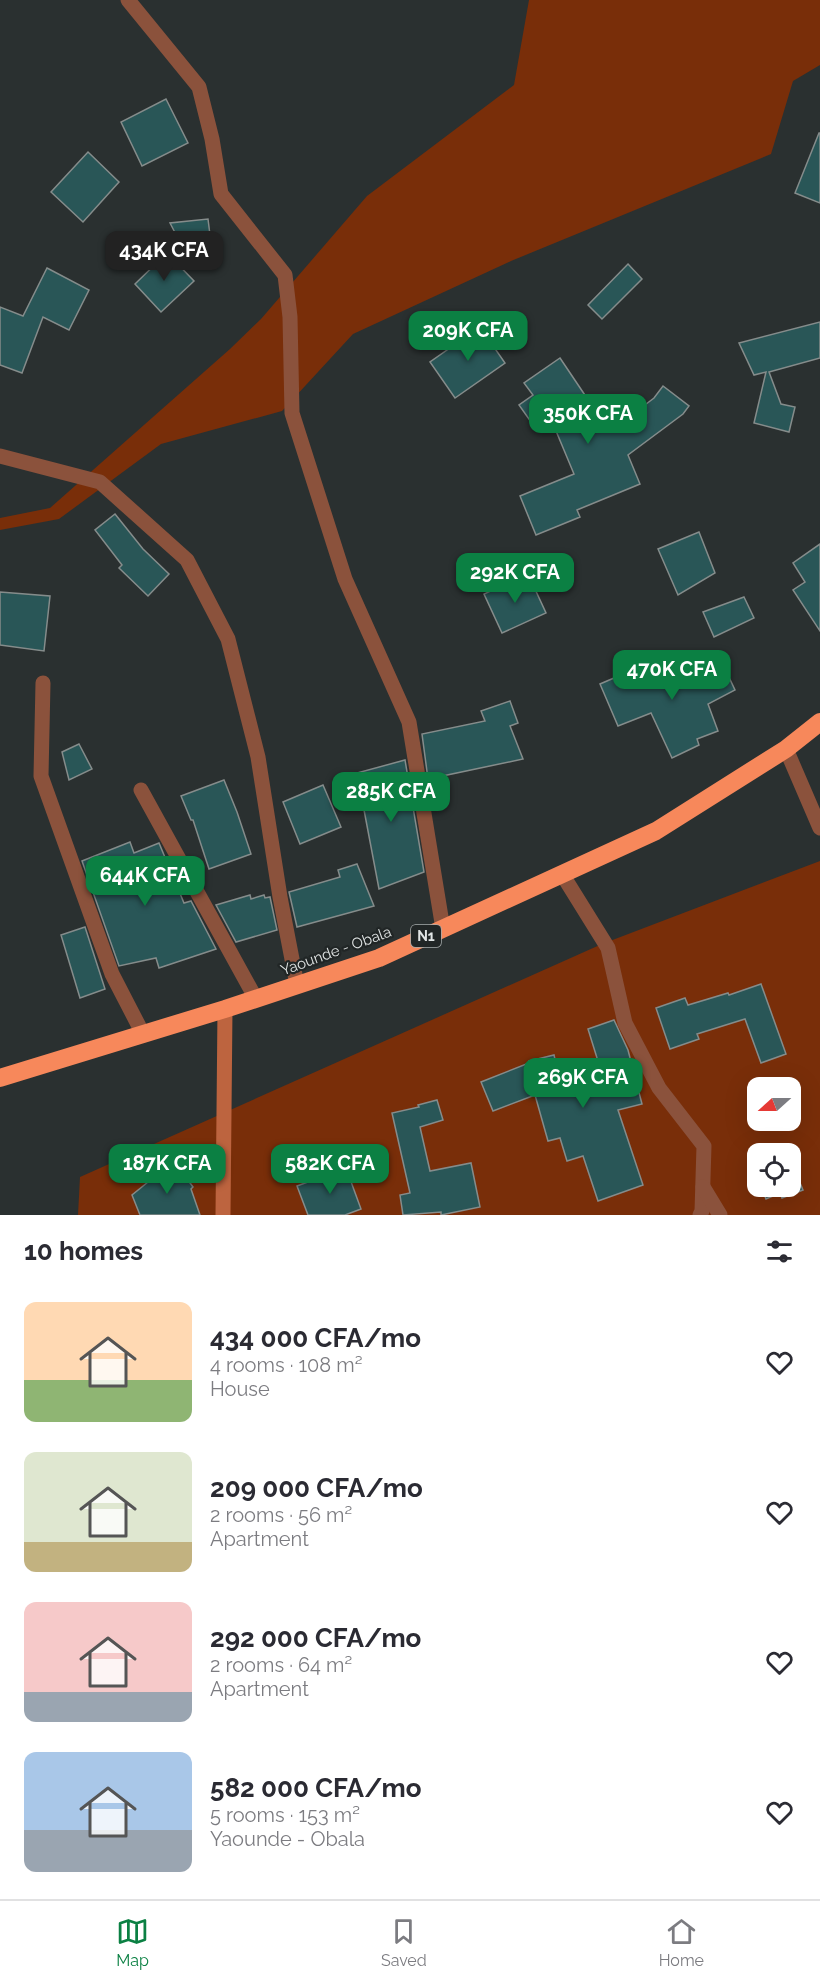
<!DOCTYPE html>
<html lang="en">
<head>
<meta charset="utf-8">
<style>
  body { margin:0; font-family:Raleway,sans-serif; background:#f7f7f7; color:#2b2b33; height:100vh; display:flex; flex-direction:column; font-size:22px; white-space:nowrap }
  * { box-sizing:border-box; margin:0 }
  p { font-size:20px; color:#7c7c81 }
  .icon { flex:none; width:33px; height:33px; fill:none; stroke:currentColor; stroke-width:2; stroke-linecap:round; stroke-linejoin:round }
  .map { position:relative; height:1215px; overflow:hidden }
  .sheet { display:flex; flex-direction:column; background:#fff; flex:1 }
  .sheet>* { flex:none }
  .needle { width:39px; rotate:249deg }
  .tools { position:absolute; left:747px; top:1077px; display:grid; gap:12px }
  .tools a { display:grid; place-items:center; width:54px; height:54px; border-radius:12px; background:#fff; box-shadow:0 6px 24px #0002; font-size:30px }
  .price { position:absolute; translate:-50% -51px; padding:0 14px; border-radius:12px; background:#0b8043; color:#fff; font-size:20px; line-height:39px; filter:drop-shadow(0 2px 3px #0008) }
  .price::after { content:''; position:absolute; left:50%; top:36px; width:18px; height:14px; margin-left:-9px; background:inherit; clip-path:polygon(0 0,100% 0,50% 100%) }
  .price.current { background:#222; color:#fff }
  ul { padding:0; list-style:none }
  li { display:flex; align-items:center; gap:18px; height:150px; padding:0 24px }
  li span { display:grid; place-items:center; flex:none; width:168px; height:120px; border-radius:12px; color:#555 }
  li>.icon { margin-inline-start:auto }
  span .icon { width:72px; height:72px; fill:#fffc; stroke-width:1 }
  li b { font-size:26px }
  h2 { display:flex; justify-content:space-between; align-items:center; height:72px; padding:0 24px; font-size:26px }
  .menu { display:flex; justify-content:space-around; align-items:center; height:84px; border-top:2px solid #e1e1e2; background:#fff; font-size:16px; color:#7c7c81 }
  .menu a { display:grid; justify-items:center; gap:3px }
  .menu .current { color:#0b8043 }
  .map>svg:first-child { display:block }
</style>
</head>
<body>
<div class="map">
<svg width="820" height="1215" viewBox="0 0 820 1215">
  <rect width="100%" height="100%" fill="#2a3030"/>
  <g fill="#792e09" fill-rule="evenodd">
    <path d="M529 0H820V65L793 81 771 154 511 261 353 334 282 411 161 444 59 519 0 530V518L50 508 230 349 261 319 367 196 514 85Z"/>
    <path d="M820 861V1215H78L80 1177 602 944ZM758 1088H790V1120H758ZM758 1154H790V1186H758Z"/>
  </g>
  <g fill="#295657" stroke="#858c8b" stroke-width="1.5">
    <path d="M166 99 188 143 142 166 121 122Z"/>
    <path d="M819 133H820V203L795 193Z"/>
    <path d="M88 152 119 182 83 222 51 192Z"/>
    <path d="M208 219 211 243 182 246 170 223Z"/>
    <path d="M167 253 194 281 161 312 135 284Z"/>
    <path d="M628 264 642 279 602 319 588 305Z"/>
    <path d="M47 268 89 290 69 330 43 317 22 373 0 365V307L23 316Z"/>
    <path d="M820 322V358L769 372 781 404 795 407 789 432 754 423 766 372 754 375 739 343Z"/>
    <path d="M480 327 505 363 455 398 430 362Z"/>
    <path d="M560 358 601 419 611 415 616 427 654 398 663 386 689 406 683 414 628 455 640 484 577 510 580 517 536 535 520 496 574 474 551 419 536 429 519 405 533 395 524 383Z"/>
    <path d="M115 514 143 549 169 574 148 596 119 568 122 565 95 530Z"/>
    <path d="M699 532 715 573 678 595 658 549Z"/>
    <path d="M820 544V631L793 590 805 582 793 563Z"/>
    <path d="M528 574 546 613 502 633 484 594Z"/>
    <path d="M0 592 50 596 44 651 0 645Z"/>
    <path d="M744 597 754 618 714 637 703 612Z"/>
    <path d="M717 652 735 690 708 704 718 731 697 739 699 745 672 758 651 713 618 726 600 684 628 672 632 682 665 666 669 675Z"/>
    <path d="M510 701 518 723 510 726 523 759 428 779 422 734 485 721 481 711Z"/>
    <path d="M79 744 92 769 69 780 62 752Z"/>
    <path d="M405 760 424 872 379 889 357 773Z"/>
    <path d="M224 780 237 812 251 854 209 869 193 820H191L181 796Z"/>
    <path d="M323 785 341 827 300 844 283 802Z"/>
    <path d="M130 842 134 853 159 843 184 903 191 901 216 949 159 968 156 958 119 966 82 861Z"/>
    <path d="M357 864 374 906 297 927 289 892 340 877 338 870Z"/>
    <path d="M250 895 251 899 264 895 265 898 270 897 277 930 236 942 216 905Z"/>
    <path d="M85 927 105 989 80 998 61 935Z"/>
    <path d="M761 984 786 1054 761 1063 745 1019 697 1034 699 1039 670 1049 656 1008 685 998 688 1005 728 993 729 995Z"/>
    <path d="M614 1020 628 1050 642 1104 618 1110 643 1185 598 1201 583 1156 567 1161 560 1138 548 1141 535 1095 493 1111 481 1082 529 1063V1061L554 1055 561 1085 602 1074 588 1029Z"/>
    <path d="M437 1100 443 1120 420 1127 430 1171 471 1163 480 1207 441 1215V1212L403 1215 400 1195 410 1193 392 1113 419 1107 418 1105Z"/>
    <path d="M790 1159 803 1190 782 1198 780 1193 766 1199 761 1186H790Z"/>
    <path d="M174 1161 193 1187 191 1189 200 1215H140L132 1195Z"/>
    <path d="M346 1168 361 1209 345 1215H308L297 1186Z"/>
  </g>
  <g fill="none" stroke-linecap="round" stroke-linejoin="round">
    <g stroke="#8b523c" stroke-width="15">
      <path d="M128 0 199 87 212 139 221 194 285 275 290 317 292 413 345 579 409 722 443 929"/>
      <path d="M0 456 100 482 187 560 228 639 258 757 280 897 297 985"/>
      <path d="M43 683 41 776 112 974 143 1034"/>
      <path d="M786 749 820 828"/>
      <path d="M141 790 256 999"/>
      <path d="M562 874 608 948 625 1023 659 1088 704 1146 702 1211 700 1215"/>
      <path d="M703 1187 720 1215"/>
    </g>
    <path stroke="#bd643f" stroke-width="15" d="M223 1215 225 1009"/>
    <path stroke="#f7885b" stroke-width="18" d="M0 1078 225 1009 379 958 656 831 786 749 820 722"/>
  </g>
  <g text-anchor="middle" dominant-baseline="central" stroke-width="4.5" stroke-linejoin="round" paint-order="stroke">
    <rect fill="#212626" stroke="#a7acac" stroke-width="1.5" x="411" y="925" width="30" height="22" rx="4.5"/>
    <g font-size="14" font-weight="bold" fill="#e1e5e5">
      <text x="426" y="936">N1</text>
    </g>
    <g font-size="15" fill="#e1e5e5" stroke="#212626">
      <text transform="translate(336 951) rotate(-20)">Yaounde - Obala</text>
    </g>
  </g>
</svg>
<div class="tools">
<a><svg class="needle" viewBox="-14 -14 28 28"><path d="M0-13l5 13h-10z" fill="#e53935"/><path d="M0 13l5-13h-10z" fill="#7c7c81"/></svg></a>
<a><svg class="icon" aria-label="locate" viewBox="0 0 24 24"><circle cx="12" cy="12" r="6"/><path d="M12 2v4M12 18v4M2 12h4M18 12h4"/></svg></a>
</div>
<b class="price current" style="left:164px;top:282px">434K CFA</b>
<b class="price" style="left:468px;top:362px">209K CFA</b>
<b class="price" style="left:588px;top:445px">350K CFA</b>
<b class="price" style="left:515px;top:604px">292K CFA</b>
<b class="price" style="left:672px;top:701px">470K CFA</b>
<b class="price" style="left:391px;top:823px">285K CFA</b>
<b class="price" style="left:145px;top:907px">644K CFA</b>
<b class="price" style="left:583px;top:1109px">269K CFA</b>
<b class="price" style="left:167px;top:1195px">187K CFA</b>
<b class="price" style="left:330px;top:1195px">582K CFA</b>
</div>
<section class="sheet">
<h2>10 homes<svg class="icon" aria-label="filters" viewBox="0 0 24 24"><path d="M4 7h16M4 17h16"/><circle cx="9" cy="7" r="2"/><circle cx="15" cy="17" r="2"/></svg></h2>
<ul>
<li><span style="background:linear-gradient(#ffd9b3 65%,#8fb573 0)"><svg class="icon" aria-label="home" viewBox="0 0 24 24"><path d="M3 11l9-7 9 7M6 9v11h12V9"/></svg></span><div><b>434 000 CFA/mo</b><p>4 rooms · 108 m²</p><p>House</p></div><svg class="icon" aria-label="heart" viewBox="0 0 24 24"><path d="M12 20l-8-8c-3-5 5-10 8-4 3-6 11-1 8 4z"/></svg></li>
<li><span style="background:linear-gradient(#dfe7d0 75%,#c2b280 0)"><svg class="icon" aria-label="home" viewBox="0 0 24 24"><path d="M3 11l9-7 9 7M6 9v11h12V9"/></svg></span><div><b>209 000 CFA/mo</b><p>2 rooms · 56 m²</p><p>Apartment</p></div><svg class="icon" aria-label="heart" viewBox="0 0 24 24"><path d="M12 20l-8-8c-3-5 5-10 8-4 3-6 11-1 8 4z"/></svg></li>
<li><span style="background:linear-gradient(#f6c9c9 75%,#9aa5b1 0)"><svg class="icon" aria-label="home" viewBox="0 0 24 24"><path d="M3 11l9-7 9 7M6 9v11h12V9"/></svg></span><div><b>292 000 CFA/mo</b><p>2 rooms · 64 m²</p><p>Apartment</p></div><svg class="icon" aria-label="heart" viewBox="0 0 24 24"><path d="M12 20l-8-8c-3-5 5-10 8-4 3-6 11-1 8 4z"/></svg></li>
<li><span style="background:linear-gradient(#a9c7e8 65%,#9aa5b1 0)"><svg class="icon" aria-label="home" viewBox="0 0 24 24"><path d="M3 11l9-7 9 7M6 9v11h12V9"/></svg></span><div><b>582 000 CFA/mo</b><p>5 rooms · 153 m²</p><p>Yaounde - Obala</p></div><svg class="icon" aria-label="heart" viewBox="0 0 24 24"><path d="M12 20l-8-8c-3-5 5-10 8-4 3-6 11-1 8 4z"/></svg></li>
</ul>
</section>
<nav class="menu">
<a class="current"><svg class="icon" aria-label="map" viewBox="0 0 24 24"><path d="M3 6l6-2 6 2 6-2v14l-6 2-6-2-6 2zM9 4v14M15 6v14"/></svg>Map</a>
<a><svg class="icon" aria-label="saved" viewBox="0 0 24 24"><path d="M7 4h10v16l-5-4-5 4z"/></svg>Saved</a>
<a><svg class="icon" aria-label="home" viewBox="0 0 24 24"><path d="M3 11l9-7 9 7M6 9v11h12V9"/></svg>Home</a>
</nav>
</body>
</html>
